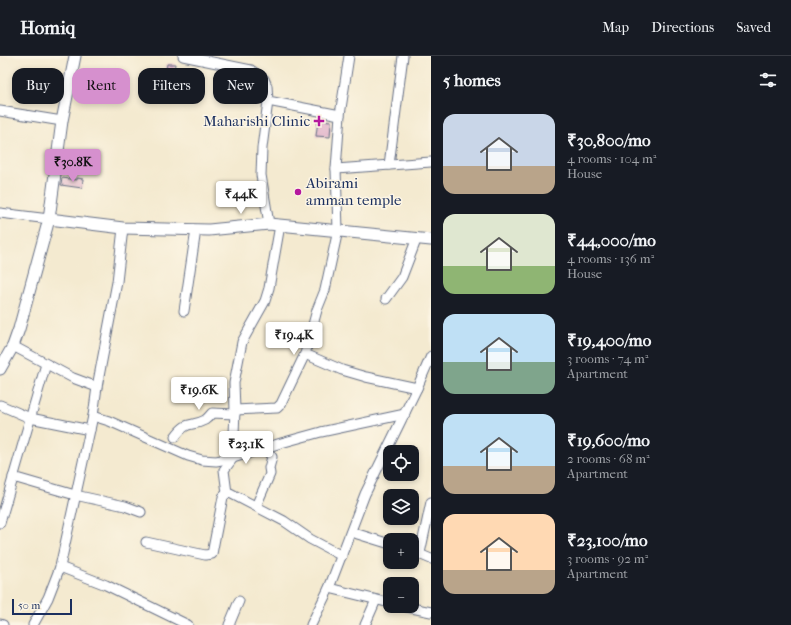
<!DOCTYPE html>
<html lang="en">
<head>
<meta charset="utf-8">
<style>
  body { margin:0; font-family:"IM FELL French Canon",serif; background:#20242c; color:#f1f3f6; height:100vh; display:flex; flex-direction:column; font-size:15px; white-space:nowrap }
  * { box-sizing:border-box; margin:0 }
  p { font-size:13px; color:#9ea1a6 }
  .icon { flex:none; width:22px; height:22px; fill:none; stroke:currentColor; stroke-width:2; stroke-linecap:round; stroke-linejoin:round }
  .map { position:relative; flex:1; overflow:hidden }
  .panel { display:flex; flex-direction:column; background:#171b24; width:360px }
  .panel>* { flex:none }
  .hud { position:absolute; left:12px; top:12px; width:359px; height:36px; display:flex; gap:8px }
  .tools { position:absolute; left:383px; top:389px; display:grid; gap:8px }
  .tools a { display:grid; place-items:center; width:36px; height:36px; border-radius:8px; background:#171b24; box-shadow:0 2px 6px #0003; font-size:20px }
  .scale { position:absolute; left:12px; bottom:10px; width:60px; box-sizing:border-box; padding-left:4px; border:2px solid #1b2f5e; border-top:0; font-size:11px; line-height:14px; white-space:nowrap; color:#1b2f5e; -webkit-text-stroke:3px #fcf5e5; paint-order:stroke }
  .price { position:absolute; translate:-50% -34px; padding:0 9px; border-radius:4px; background:#fff; color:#222; font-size:13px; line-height:26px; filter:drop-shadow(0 1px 2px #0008) }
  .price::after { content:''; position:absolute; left:50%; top:24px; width:12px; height:9px; margin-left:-6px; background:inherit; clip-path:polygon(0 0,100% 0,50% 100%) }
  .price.on { background:#d690ce; color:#111 }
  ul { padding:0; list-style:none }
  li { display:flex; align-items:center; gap:12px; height:100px; padding:0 12px }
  li span { display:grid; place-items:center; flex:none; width:112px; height:80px; border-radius:12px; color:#555 }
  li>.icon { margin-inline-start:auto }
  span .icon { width:48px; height:48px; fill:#fffc; stroke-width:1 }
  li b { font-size:17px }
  h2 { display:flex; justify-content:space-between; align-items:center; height:48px; padding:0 12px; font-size:17px }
  .chip { padding:0 14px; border-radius:12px; background:#171b24; box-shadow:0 2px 6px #0003; font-size:14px; line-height:36px }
  .chip.on { background:#d690ce; color:#111 }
  header { display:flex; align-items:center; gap:24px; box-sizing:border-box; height:56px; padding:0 20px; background:#171b24; border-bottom:1px solid #363941 }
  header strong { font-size:19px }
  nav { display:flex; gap:22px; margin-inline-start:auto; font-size:14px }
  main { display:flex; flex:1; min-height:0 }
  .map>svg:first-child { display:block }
</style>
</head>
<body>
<header>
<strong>Homiq</strong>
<nav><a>Map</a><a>Directions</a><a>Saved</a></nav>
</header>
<main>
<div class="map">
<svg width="431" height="569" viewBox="0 0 431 569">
  <rect width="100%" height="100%" fill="#fcf5e5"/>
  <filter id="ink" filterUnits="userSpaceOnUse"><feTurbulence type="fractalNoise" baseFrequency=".025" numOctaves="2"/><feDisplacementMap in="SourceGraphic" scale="8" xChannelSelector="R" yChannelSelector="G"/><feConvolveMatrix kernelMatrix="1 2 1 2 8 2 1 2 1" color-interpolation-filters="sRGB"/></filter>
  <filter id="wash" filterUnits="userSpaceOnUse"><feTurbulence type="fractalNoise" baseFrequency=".012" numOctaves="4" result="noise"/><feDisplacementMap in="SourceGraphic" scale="16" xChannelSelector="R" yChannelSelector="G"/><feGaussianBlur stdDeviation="0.9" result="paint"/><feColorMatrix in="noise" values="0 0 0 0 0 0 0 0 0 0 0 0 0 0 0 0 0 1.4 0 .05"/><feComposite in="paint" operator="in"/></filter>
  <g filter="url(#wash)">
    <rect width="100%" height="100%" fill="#f4ead0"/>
    <g id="blocks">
      <g fill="#dba6c5">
        <path d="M167 8H175L172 31 156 29 157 22 161 20 162 16 166 15Z"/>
        <path d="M318 64 331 65 330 81 316 80Z"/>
        <path d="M62 122 77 124V122L83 123 82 132 61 129Z"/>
      </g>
    </g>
  </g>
  <g filter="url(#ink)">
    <use href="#blocks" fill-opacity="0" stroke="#677086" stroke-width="1"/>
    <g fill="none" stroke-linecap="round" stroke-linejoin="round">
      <defs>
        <g id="minor">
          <path d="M183 0 251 14 264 23 267 30 268 45 340 59"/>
          <path d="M349 0 340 59 336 113 338 174 325 234 317 254 305 298 342 314 366 321 417 332"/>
          <path d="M268 45 262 92 261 119 269 168"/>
          <path d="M0 55 62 65"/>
          <path d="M389 109 403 0"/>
          <path d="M336 113 431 106"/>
          <path d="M0 157 49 163"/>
          <path d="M386 243 402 221 417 182"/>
          <path d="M184 255 196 174"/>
          <path d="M13 290 73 322 97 331"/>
          <path d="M0 349 30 362 90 374"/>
          <path d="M235 354 277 352 281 348 305 298"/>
          <path d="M93 360 109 365 188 400 202 404 216 405 233 402 281 387 321 376 405 358"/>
          <path d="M175 381C188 363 190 372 205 364 208 362 210 359 212 357L235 358"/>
          <path d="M13 421 75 439 125 450 141 456"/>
          <path d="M227 437 224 414 233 402 235 354 234 327 242 286 265 245 269 232 280 169"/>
          <path d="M256 450 270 418 269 412 272 401 265 392"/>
          <path d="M0 467 46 308"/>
          <path d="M351 476 390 488"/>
          <path d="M146 486 205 499 212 498 223 441 227 437H230L284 465 310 483 342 500"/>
          <path d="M412 495 431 503"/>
          <path d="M420 497 431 446"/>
          <path d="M60 511 106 529 188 569"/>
          <path d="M329 532 390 547"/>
          <path d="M402 550 431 556"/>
          <path d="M0 568 3 569"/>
          <path d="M33 569 48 542 60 511 93 360 97 331 117 226 123 172"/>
          <path d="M229 569 239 545"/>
          <path d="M311 569 329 532 365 438 417 332 431 300"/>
          <path d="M365 569 376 544"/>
        </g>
        <g id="major">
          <path d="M49 163 123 172 209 174 269 168 431 184"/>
          <path d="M0 313 13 290 19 273 49 163 62 65 75 0"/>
        </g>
      </defs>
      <use href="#minor" stroke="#677086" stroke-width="11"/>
      <use href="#major" stroke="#677086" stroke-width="13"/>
      <use href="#minor" stroke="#fff" stroke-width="9"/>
      <use href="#major" stroke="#fff" stroke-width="11"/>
    </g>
  </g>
  <g fill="#b5179e" stroke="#fcf5e5" stroke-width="1.5">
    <path d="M317 59h4v4h4v4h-4v4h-4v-4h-4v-4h4z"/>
    <circle cx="298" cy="136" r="4"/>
  </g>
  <g text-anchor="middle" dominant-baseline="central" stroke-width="3" stroke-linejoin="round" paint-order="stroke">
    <g font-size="15" fill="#1b2f5e" stroke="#fcf5e5" text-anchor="end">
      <text x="310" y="65">Maharishi Clinic</text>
      <text x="306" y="127" text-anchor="start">Abirami<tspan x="306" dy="17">amman temple</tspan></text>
    </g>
  </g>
</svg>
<div class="tools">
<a><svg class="icon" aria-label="locate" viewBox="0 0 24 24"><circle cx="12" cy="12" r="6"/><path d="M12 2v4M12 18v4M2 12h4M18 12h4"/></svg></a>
<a><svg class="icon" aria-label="layers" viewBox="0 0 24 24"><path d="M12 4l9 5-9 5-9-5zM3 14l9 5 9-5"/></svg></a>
<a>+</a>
<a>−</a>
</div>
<div class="scale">50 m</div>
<b class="price on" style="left:73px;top:127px">₹30.8K</b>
<b class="price" style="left:241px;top:159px">₹44K</b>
<b class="price" style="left:294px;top:300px">₹19.4K</b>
<b class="price" style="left:199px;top:355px">₹19.6K</b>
<b class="price" style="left:246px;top:409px">₹23.1K</b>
<div class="hud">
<a class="chip">Buy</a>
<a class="chip on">Rent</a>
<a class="chip">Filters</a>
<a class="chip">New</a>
</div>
</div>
<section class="panel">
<h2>5 homes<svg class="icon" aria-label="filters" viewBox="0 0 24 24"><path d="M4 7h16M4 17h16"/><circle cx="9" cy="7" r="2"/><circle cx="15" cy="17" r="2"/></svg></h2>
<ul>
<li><span style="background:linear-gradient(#c9d6e8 65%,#b9a48a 0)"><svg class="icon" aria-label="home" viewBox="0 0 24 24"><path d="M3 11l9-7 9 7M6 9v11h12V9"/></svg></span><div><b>₹30,800/mo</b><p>4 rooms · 104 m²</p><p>House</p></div></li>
<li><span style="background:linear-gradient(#dfe7d0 65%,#8fb573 0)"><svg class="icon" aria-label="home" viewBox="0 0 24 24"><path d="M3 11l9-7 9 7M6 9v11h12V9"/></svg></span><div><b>₹44,000/mo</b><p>4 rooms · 136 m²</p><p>House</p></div></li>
<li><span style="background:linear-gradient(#bfe0f5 60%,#7fa58c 0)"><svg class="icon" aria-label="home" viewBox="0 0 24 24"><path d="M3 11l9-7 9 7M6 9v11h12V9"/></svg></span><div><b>₹19,400/mo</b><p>3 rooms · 74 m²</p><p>Apartment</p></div></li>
<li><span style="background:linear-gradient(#bfe0f5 65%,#b9a48a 0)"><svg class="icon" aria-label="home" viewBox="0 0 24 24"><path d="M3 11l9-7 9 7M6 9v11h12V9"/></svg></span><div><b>₹19,600/mo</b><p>2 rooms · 68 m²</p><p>Apartment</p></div></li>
<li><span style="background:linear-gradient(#ffd9b3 70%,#b9a48a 0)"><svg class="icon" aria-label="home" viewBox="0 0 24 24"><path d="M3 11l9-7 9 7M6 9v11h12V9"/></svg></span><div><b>₹23,100/mo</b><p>3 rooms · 92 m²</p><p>Apartment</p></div></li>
</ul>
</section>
</main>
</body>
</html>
